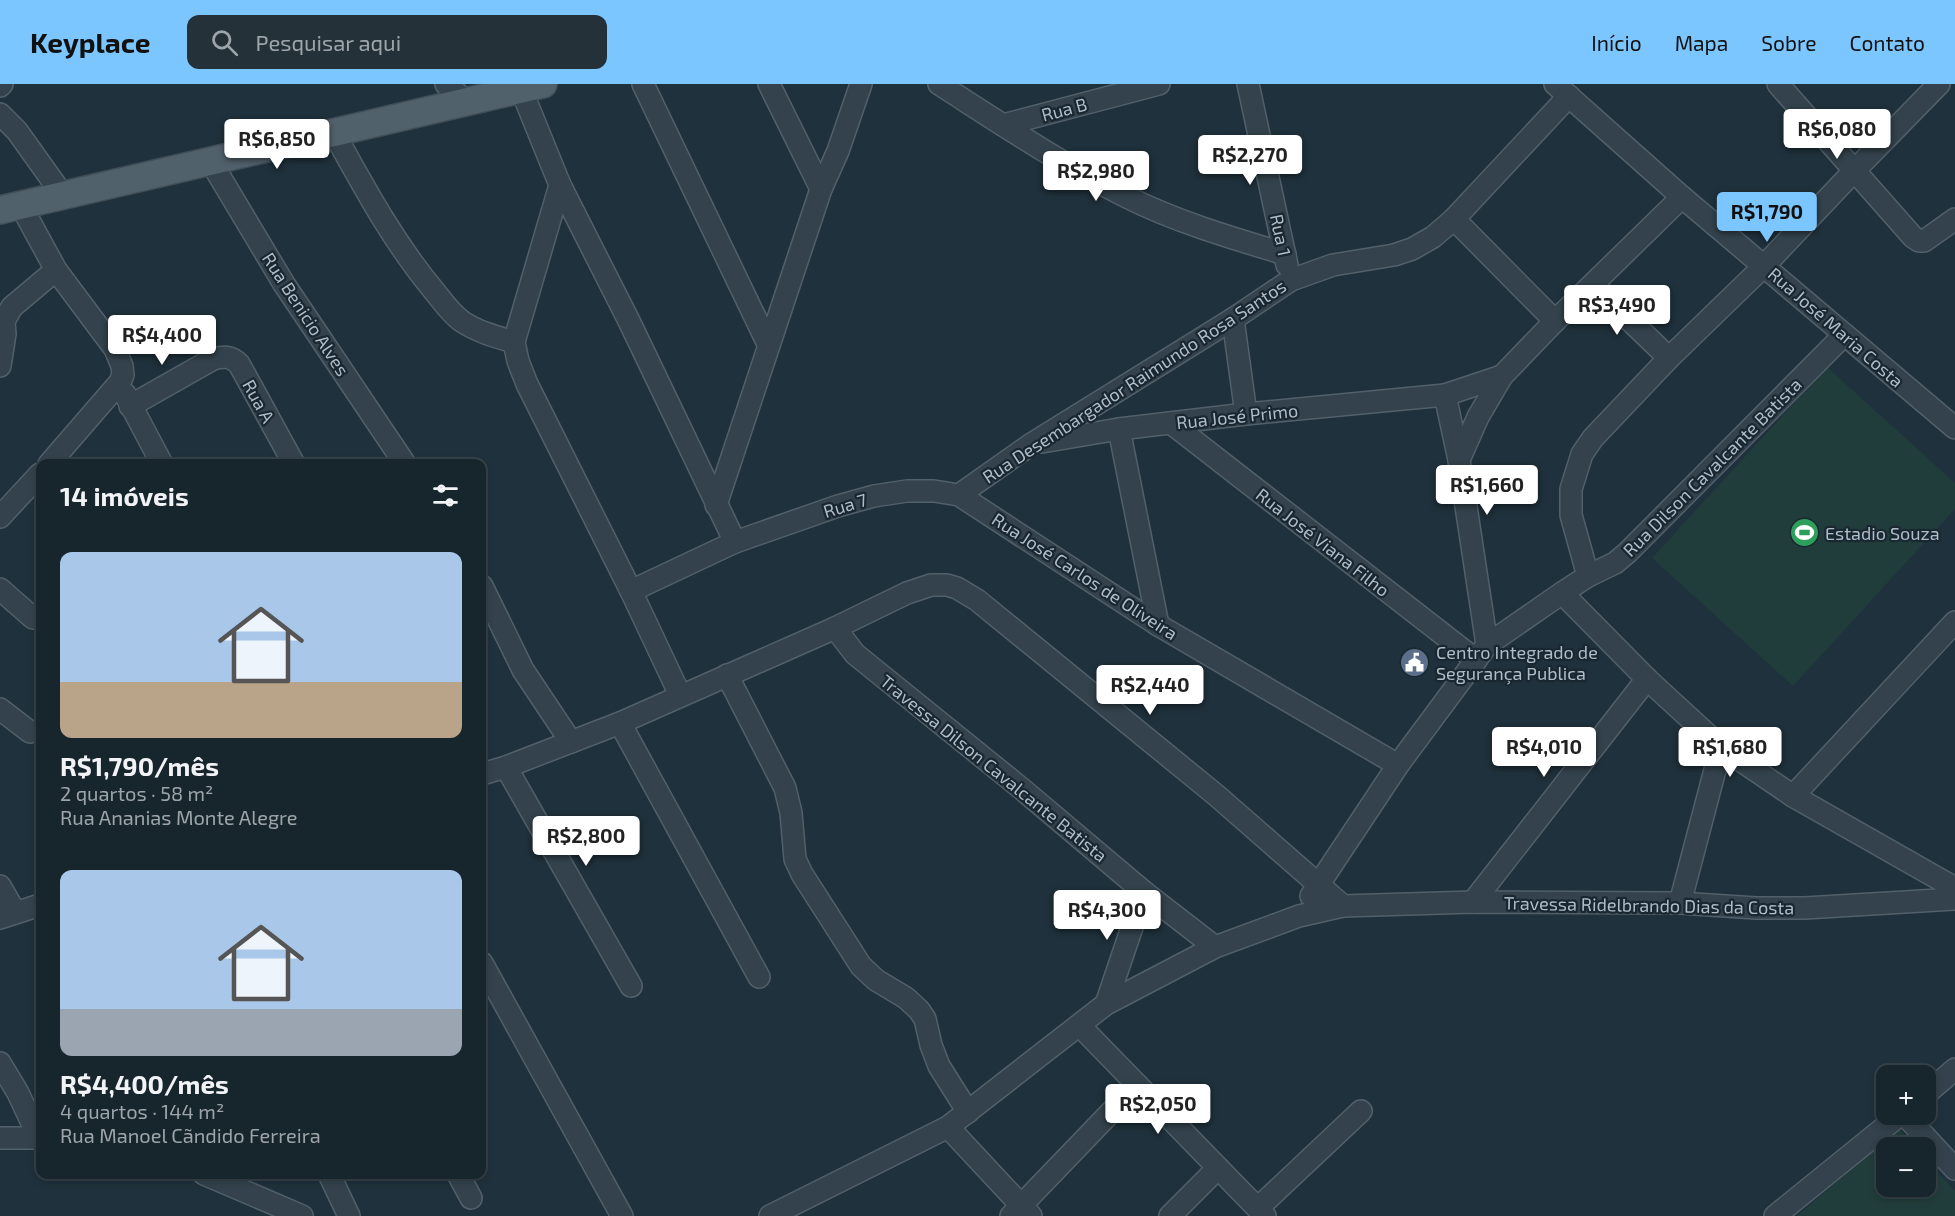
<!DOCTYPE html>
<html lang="pt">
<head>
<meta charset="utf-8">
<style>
  body { margin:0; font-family:"Exo 2",sans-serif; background:#243139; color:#f1f3f6; height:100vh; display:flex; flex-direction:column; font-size:22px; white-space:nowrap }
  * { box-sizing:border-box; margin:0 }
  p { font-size:20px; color:#9ea5aa }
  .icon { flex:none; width:33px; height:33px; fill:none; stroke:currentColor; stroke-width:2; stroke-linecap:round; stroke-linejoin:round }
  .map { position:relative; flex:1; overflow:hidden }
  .sheet { position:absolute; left:36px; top:375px; width:450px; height:720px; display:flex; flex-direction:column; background:#17252d; border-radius:12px; box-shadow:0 3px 9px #0003,0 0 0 2px #364249 }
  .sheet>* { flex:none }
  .buttons { position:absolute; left:1876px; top:981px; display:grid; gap:12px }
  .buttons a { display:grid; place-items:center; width:60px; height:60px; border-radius:12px; background:#17252d; box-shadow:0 3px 9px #0003,0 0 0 2px #364249; font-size:30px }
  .price { position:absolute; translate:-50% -51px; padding:0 14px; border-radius:6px; background:#fff; color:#222; font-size:20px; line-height:39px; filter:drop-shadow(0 2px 3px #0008) }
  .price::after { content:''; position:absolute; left:50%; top:36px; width:18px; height:14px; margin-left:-9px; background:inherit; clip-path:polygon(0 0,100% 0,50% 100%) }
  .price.current { background:#7cc6ff; color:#111 }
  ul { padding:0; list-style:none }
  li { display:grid; align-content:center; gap:12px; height:318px; padding:0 24px }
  li span { display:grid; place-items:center; height:186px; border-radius:12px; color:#555 }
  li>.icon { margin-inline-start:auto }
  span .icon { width:108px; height:108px; fill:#fffc; stroke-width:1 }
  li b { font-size:26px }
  h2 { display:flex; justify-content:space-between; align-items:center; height:72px; padding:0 24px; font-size:26px }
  header { display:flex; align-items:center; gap:36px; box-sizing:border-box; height:84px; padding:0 30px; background:#7cc6ff; color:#111 }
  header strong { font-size:28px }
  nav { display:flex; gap:33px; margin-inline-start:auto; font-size:21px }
  .search { width:420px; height:54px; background:#243139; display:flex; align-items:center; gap:15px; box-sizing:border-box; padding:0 21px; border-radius:12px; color:#9ea5aa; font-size:22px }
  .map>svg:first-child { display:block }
</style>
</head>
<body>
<header>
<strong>Keyplace</strong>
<div class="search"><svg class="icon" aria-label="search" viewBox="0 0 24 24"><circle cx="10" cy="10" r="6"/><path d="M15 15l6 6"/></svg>Pesquisar aqui</div>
<nav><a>Início</a><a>Mapa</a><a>Sobre</a><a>Contato</a></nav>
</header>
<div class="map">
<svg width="1955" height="1132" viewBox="0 0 1955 1132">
  <rect width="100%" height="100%" fill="#1f313c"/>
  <g fill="#213d3b">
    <path d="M1827 283 1955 399V425L1793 602 1652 474Z"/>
    <path d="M1899 1045 1916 1063 1887 1064V1102H1926V1075L1955 1107V1132H1797Z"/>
  </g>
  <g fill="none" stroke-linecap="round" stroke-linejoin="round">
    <defs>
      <g id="minor">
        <path d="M446 0 466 17"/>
        <path d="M643 0 768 260"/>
        <path d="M939 0C1000 39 1061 80 1127 113 1177 138 1232 154 1285 170"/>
        <path d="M1248 0 1287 181"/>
        <path d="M1555 0 1682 113 1955 344"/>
        <path d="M1778 0 1913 153 1919 157H1924L1955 135"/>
        <path d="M0 2 2 0"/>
        <path d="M521 5 560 101 514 258 518 277 527 300 631 507 680 611"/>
        <path d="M0 30 17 47 62 110"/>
        <path d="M1003 41 1159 0"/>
        <path d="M334 49C365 105 394 159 435 208 443 218 452 231 463 238 478 248 497 253 514 258"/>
        <path d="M211 78 284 200 405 380"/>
        <path d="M560 101 629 237 735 458"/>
        <path d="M821 105 838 67 861 0"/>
        <path d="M20 120 56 186 115 265 122 282 123 291 120 298 49 380"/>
        <path d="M1454 135 1555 237"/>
        <path d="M1593 201 1669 274"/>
        <path d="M1233 235 1246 330"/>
        <path d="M0 282 5 250 4 237 12 223 56 186"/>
        <path d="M125 310 162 380"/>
        <path d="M1445 311 1459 376 1487 561"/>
        <path d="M130 322 213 275C224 272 231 272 239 280L294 380"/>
        <path d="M1171 339 1476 576"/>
        <path d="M1119 345 1158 541"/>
        <path d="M1042 358 1119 345 1246 330 1445 311 1502 292"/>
        <path d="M1459 376 1478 333 1502 292 1555 237 1682 113"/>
        <path d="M959 411 1030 361 1233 235 1291 196 1333 181 1394 171 1412 165 1433 153 1454 135 1569 12"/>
        <path d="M716 421 821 105 769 0"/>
        <path d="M0 433 40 390"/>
        <path d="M1588 492 1571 431V405L1582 370 1593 354 1669 274 1764 182 1855 86 1939 0"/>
        <path d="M482 502 523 586 571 658"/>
        <path d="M0 505 33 534"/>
        <path d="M631 507 735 458 838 422 874 412 907 407H934L959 411 1158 541 1398 681"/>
        <path d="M1562 509 1647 595 1721 663 1793 712 1955 804"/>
        <path d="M835 544 855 570 1022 705 1144 808 1215 863"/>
        <path d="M727 591 785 704 791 729 795 775 802 790 861 882 876 896 906 914 919 926 925 935 931 961 939 982 968 1028"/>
        <path d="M0 625 30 648"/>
        <path d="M620 639 759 893"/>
        <path d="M506 683 631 902"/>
        <path d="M482 690 506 683 620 639 835 544 907 509 931 501H947L957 504 977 516 1216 711 1343 822"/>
        <path d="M1793 712 1955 538"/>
        <path d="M0 802 15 828"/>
        <path d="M1311 812 1398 681 1487 561 1562 509 1588 492 1615 479 1627 469 1844 251"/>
        <path d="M1473 818 1647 595"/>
        <path d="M1680 819 1721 663"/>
        <path d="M0 834 40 821"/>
        <path d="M482 879 622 1132"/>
        <path d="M1106 920 1144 808"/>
        <path d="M1080 942 1265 1132"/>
        <path d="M0 979 18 1009 39 1054"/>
        <path d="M1926 1010 1955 985"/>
        <path d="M1904 1030 1955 1085"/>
        <path d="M948 1043 1031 1132"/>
        <path d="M0 1054H40"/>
        <path d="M204 1090 302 1132"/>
        <path d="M329 1090 349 1132"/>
        <path d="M458 1090 471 1114"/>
        <path d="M1258 1124 1361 1027"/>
        <path d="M770 1132 948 1043 1106 920 1215 863 1299 832 1343 822 1473 818 1680 819 1756 824H1805L1955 815"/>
        <path d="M1011 1132 1137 1001"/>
        <path d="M1170 1132 1218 1084"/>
        <path d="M1775 1132 1901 1030"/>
      </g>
      <path id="major" d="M0 126 543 0"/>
    </defs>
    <use href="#minor" stroke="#51606a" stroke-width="24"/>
    <use href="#major" stroke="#404e58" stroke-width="30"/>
    <use href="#minor" stroke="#33424c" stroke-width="21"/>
    <use href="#major" stroke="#51616c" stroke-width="27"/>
  </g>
  <defs>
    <symbol id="stadium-disc" viewBox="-11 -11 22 22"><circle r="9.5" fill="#2e9e5b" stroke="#192731"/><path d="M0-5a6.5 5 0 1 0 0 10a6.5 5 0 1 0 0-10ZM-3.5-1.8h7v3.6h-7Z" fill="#fff"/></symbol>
    <symbol id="civic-disc" viewBox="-11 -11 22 22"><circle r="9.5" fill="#5c6f8a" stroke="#192731"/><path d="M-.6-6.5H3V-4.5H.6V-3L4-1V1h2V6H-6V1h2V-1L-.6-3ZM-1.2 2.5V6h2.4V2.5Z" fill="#fff"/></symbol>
  </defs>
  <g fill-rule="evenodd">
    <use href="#stadium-disc" x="1788" y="432" width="33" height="33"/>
    <use href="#civic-disc" x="1398" y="562" width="33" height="33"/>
  </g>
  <g text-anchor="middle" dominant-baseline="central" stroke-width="4.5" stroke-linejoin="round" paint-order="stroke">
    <g font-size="18" fill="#aebdc8" stroke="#192731">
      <text transform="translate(1064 25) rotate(-15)">Rua B</text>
      <text transform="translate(1281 151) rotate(78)">Rua 1</text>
      <text transform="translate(306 230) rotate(57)">Rua Benicio Alves</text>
      <text transform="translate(1836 243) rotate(41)">Rua José Maria Costa</text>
      <text transform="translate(1134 297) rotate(-33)">Rua Desembargador Raimundo Rosa Santos</text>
      <text transform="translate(259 317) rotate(61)">Rua A</text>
      <text transform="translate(1237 332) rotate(-6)">Rua José Primo</text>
      <text transform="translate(1712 383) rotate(-45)">Rua Dilson Cavalcante Batista</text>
      <text transform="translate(845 421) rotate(-17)">Rua 7</text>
      <text transform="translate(1323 458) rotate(38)">Rua José Viana Filho</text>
      <text transform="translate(1085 492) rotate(33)">Rua José Carlos de Oliveira</text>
      <text transform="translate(994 684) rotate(39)">Travessa Dilson Cavalcante Batista</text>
      <text transform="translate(1649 821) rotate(1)">Travessa Ridelbrando Dias da Costa</text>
    </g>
    <g font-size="18" fill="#aebdc8" stroke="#192731" text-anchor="start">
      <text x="1825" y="449">Estadio Souza</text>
      <text x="1436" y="568">Centro Integrado de<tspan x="1436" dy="21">Segurança Publica</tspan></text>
    </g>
  </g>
</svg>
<div class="buttons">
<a>+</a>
<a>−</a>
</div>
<b class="price" style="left:1837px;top:76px">R$6,080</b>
<b class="price" style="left:277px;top:86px">R$6,850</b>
<b class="price" style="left:1250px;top:102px">R$2,270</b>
<b class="price" style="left:1096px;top:118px">R$2,980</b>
<b class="price current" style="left:1767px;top:159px">R$1,790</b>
<b class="price" style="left:1617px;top:252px">R$3,490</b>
<b class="price" style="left:162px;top:282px">R$4,400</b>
<b class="price" style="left:1487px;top:432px">R$1,660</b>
<b class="price" style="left:1150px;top:632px">R$2,440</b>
<b class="price" style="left:1544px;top:694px">R$4,010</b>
<b class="price" style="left:1730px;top:694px">R$1,680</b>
<b class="price" style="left:586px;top:783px">R$2,800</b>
<b class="price" style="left:1107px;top:857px">R$4,300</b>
<b class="price" style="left:1158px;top:1051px">R$2,050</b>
<section class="sheet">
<h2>14 imóveis<svg class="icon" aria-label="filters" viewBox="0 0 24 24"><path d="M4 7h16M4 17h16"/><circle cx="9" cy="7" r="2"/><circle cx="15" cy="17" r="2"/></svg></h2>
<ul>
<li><span style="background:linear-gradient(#a9c7e8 70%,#b9a48a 0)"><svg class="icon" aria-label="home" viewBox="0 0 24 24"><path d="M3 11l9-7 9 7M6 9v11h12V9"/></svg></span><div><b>R$1,790/mês</b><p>2 quartos · 58 m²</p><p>Rua Ananias Monte Alegre</p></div></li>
<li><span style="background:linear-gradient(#a9c7e8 75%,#9aa5b1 0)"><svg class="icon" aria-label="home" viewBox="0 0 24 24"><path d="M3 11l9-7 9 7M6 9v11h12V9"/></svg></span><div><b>R$4,400/mês</b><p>4 quartos · 144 m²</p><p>Rua Manoel Cãndido Ferreira</p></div></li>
</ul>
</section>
</div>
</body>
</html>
